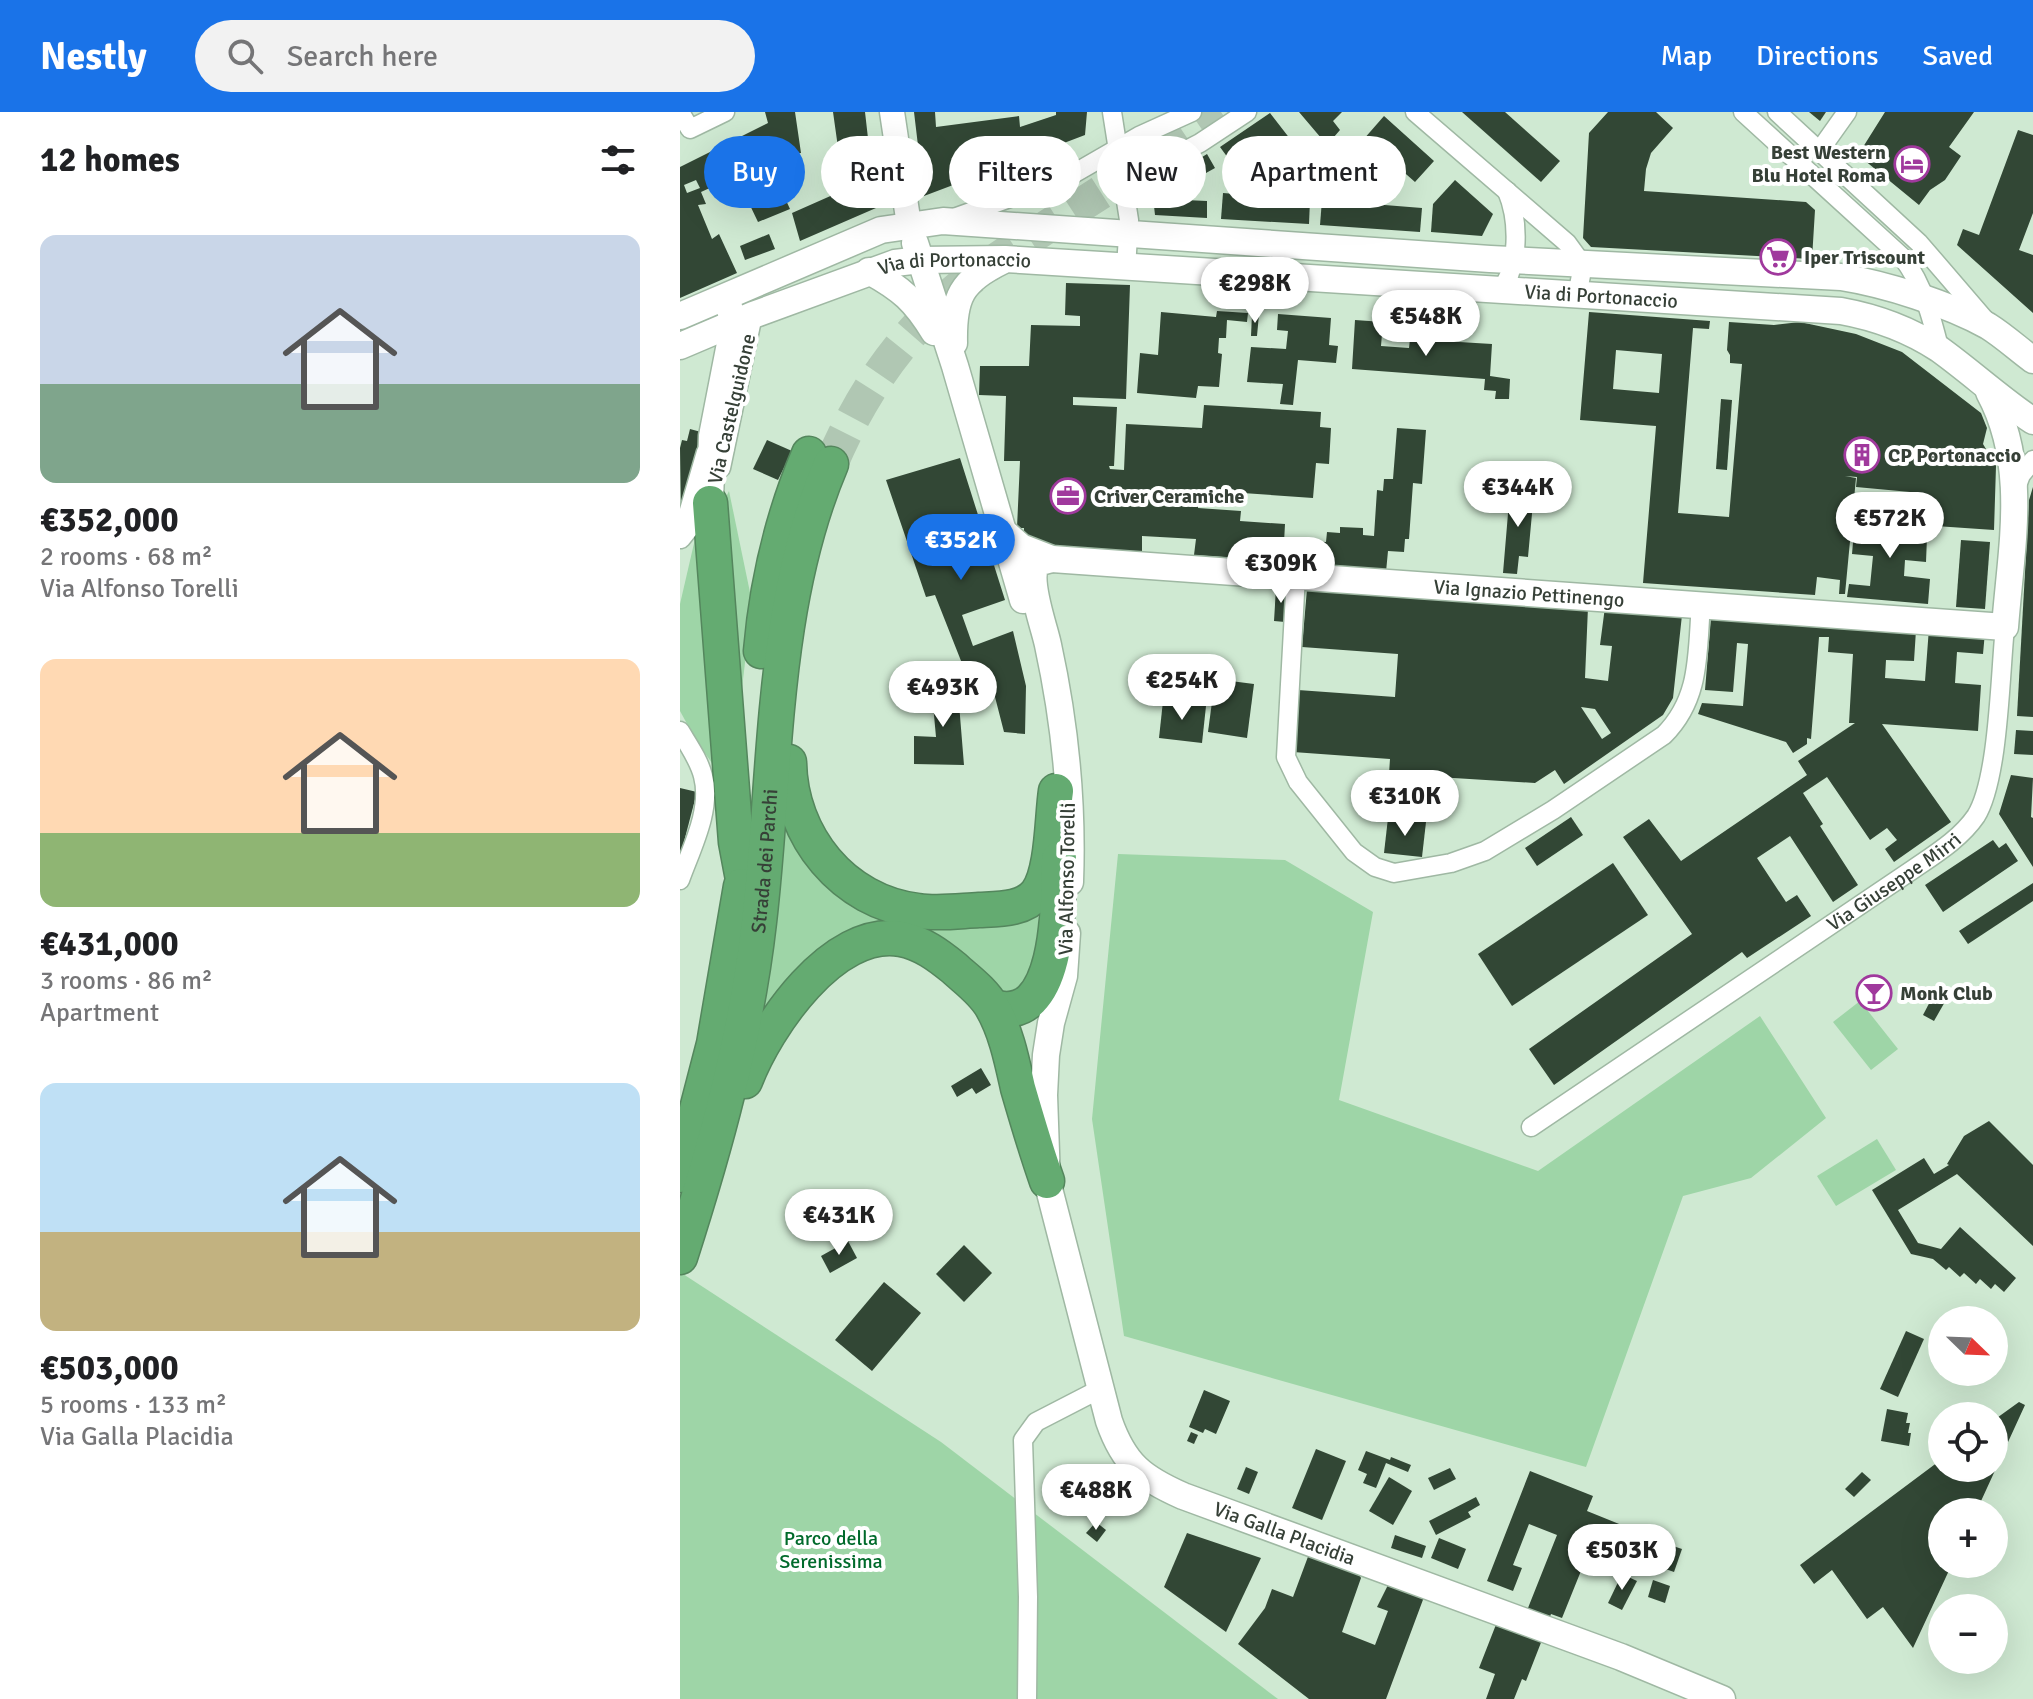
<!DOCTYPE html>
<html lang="en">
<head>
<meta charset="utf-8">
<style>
  body { margin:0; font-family:Signika,sans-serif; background:#f2f2f2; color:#202124; height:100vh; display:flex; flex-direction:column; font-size:30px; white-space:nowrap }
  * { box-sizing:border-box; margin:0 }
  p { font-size:26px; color:#757577 }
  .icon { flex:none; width:44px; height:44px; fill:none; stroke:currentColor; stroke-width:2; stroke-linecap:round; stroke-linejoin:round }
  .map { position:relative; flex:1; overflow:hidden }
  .details { display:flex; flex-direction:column; background:#fff; width:680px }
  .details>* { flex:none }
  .hud { position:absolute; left:24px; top:24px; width:760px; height:72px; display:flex; gap:16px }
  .needle { width:52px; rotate:113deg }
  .controls { position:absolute; left:1248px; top:1194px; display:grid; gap:16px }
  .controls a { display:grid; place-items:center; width:80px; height:80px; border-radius:50%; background:#fff; box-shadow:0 8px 32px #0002; font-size:40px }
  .price { position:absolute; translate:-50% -68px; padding:0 18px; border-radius:28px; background:#fff; color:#222; font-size:26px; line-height:52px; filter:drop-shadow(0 2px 4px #0008) }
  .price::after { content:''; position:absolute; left:50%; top:48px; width:24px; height:18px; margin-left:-12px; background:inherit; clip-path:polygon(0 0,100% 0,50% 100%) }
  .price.on { background:#1a73e8; color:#fff }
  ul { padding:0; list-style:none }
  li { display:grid; align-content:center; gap:16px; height:424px; padding:0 40px }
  li span { display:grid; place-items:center; height:248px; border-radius:16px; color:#555 }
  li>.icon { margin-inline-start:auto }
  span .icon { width:144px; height:144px; fill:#fffc; stroke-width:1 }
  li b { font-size:34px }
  h2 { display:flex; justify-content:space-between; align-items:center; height:96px; padding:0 40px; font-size:34px }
  .tag { padding:0 28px; border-radius:36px; background:#fff; box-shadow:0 8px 32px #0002; font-size:28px; line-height:72px }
  .tag.on { background:#1a73e8; color:#fff }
  header { display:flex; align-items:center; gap:48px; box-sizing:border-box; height:112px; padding:0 40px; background:#1a73e8; color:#fff }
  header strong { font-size:38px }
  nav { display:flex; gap:44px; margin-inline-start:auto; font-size:28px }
  .search { width:560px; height:72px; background:#f2f2f2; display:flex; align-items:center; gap:20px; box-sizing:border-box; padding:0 28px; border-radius:44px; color:#757577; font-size:30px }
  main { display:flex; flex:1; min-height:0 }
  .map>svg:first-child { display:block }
</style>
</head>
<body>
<header>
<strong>Nestly</strong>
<div class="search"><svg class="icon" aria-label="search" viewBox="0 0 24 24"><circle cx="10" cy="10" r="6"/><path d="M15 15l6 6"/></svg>Search here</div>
<nav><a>Map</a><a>Directions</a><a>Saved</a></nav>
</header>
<main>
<section class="details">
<h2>12 homes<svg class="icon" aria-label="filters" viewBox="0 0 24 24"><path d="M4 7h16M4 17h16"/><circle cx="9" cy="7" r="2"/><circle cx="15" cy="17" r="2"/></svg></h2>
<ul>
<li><span style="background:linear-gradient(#c9d6e8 60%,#7fa58c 0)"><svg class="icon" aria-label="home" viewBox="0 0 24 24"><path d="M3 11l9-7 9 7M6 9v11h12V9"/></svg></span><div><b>€352,000</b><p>2 rooms · 68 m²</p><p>Via Alfonso Torelli</p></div></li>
<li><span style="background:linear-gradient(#ffd9b3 70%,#8fb573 0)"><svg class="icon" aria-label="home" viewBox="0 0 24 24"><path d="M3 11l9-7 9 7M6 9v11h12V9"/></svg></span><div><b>€431,000</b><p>3 rooms · 86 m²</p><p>Apartment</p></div></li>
<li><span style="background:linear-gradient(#bfe0f5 60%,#c2b280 0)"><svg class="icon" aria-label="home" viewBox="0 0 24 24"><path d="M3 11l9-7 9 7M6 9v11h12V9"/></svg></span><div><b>€503,000</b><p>5 rooms · 133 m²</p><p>Via Galla Placidia</p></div></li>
</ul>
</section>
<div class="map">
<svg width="1353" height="1587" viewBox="0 0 1353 1587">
  <rect width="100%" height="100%" fill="#cfe9d2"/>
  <g fill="#9ed5a7">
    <path d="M49 379 72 490 58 611 40 397Z"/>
    <path d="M22 412 39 661 17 630 0 599V492L15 427Z"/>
    <path d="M107 710 164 782 358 797C359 838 364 864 322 885L226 819 80 914Z"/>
    <path d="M438 742 605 748 693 800 659 988 858 1059 1080 904 1146 1006 1071 1066 1003 1084 906 1355 444 1224 412 1007Z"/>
    <path d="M1180 889 1218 937 1191 958 1153 910Z"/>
    <path d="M1197 1027 1216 1058 1156 1094 1137 1064Z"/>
    <path d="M0 1160 261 1330 598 1587H0Z"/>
  </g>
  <g fill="#324735" fill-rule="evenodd">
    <path d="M85 0H115L121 41 98 44 88 49 110 97 78 110 56 64 21 80 26 92 18 93 32 127 39 122 57 161 0 186V55L88 11ZM16 68 20 76 7 81 4 73Z"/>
    <path d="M153 0H185L196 96 120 129 112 101 164 78Z"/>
    <path d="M234 0H255L256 15 339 4 340 15 376 3V0H407L405 23 244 84Z"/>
    <path d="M619 0H662L653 9 660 18 647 33Z"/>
    <path d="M782 0H825L880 49 861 70Z"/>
    <path d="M928 0H976L993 16 971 41 966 57 964 79 1126 90 1135 98 1132 147 911 135 903 126 909 21Z"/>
    <path d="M1129 0H1146L1140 9Z"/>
    <path d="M1205 0H1294L1269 35 1281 44 1265 68 1250 78 1239 93 1178 43Z"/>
    <path d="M590 1 621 41 610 49 616 59 611 63 604 53 589 61 579 46 559 61 540 35Z"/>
    <path d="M704 4 754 49 735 70 702 41 693 51 676 36Z"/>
    <path d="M1338 18 1353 23V101L1339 138 1353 143V201L1277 133 1283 117 1299 123Z"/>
    <path d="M527 42 535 56 526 61 523 55 520 58 523 65 502 76 505 88 527 89V106L475 103 472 76Z"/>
    <path d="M775 68 813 102 802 124 751 120 753 92Z"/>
    <path d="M543 81 630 88 629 112 541 107Z"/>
    <path d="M642 88 742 96 740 120 640 113Z"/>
    <path d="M89 122 95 137 65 148 60 134Z"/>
    <path d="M386 171 450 173 446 287 393 285V293L437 295 434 354H429L430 357 444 358 446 312 522 316 524 293 641 300 640 315 651 316 649 352 636 351 633 386 519 378 518 396 561 399 560 409 605 412 603 449 514 443 516 427 462 424V440L343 434 344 416H337L340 349H324L326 284 299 283 300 254H349L351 213 400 214V204L385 203Z"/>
    <path d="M537 199 568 201 567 210 547 208 546 226H539L538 241 542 242 539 275 518 274 516 286 457 281 460 241 478 243 481 200 536 205Z"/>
    <path d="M909 200 1030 209 1029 217 1013 216 998 401 1049 405 1062 252 1050 251V243L1047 238 1049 210 1094 213 1120 210 1176 222 1222 240 1301 301 1307 316 1303 332 1316 354 1314 418 1241 413 1238 409 1241 381 1176 375 1177 365 1165 364 1176 366 1165 482H1159L1160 468 1137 465 1135 483 963 471 976 314 900 308ZM936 238 982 242 979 281 933 277Z"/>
    <path d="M572 202H579L577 224H571Z"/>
    <path d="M598 202 651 206 649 233 658 234 656 251 618 248 613 293 600 292 603 272 567 270 571 235 606 237 608 219 597 218Z"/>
    <path d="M675 208 703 210 701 234 729 236 730 227 812 232 810 264 830 267 829 287H815L816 279 804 278 805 267 672 257Z"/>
    <path d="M1041 287 1052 288 1047 358 1036 357Z"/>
    <path d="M717 316 746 318 742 372 733 371 729 427H725L724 440 708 439 706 460 621 454 623 429 646 430 647 420 660 421V415L683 416V423L694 424 697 378 703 379 704 367H713Z"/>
    <path d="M10 317 21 320 1 403 0 336 2 328 7 329Z"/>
    <path d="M87 328 112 339 98 368 73 357Z"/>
    <path d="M280 346 325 488 282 503 293 534 333 519 346 574 345 622 324 620 315 585 282 594 274 562 285 559 255 483 246 485 206 368Z"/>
    <path d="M1353 375V605L1337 604 1349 388Z"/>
    <path d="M830 378 854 380 848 445 839 444 837 462 823 461Z"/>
    <path d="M1190 397 1225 400 1223 423 1247 425 1246 450 1225 448 1224 464 1250 467 1248 492 1167 485 1169 472 1190 474 1193 444 1172 442 1174 419 1189 420Z"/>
    <path d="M1281 428 1310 430 1305 497 1276 495Z"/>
    <path d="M596 476H608L605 510 594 509Z"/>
    <path d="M627 477 908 495 905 566 928 569 932 534 920 533 925 495 1002 503 993 586 983 603 884 672 875 658 855 671 709 662 710 647 613 640 618 578 715 585 718 542 622 535ZM901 595 915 597 931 621 922 627Z"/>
    <path d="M1031 506 1236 518 1234 549 1206 548 1205 566 1245 569 1249 516 1305 520 1303 542 1277 540 1275 571 1301 573 1298 619 1202 612 1271 710 1214 750 1205 737 1217 728 1207 716 1190 728 1147 665 1123 681 1143 712 1140 714 1178 773 1153 790 1110 724 1077 746 1106 790 1117 783 1131 804 1067 846 1062 840 874 973 849 937 1012 822 943 725 969 707 1001 749 1127 663 1118 649 1175 611H1169L1173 542 1148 540 1149 525H1139L1131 627 1127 626V632L1113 641 1106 630 1018 602 1022 591 1063 594 1068 532 1057 531 1053 580 1025 578Z"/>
    <path d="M277 567 284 653 234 652V624L256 625 251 570Z"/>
    <path d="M535 567 574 572 567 626 528 620Z"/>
    <path d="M483 589 526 594 522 631 479 626Z"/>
    <path d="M1336 618 1353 619V643L1334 642Z"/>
    <path d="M1331 663 1353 666 1351 705 1353 706V755L1319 702Z"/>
    <path d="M0 676 17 680 1 741 0 740Z"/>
    <path d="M891 705 903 723 857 754 845 736Z"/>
    <path d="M708 706 746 710 742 745 704 741Z"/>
    <path d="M1313 728 1319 736 1326 731 1338 749 1263 800 1245 773Z"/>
    <path d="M933 751 968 803 832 894 798 842Z"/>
    <path d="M1353 771V789L1288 832 1279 819Z"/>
    <path d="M1254 882 1266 888 1254 909 1243 903Z"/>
    <path d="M301 956 311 973 296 982 292 976 277 985 271 974Z"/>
    <path d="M1309 1009 1353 1053V1134L1277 1062 1218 1098 1238 1131 1261 1137 1280 1115 1336 1166 1324 1180 1315 1172 1311 1177 1300 1167 1296 1172 1284 1161 1280 1165 1269 1155 1266 1158 1253 1147 1231 1142 1192 1078 1244 1046 1254 1062 1269 1053 1267 1052 1284 1024Z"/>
    <path d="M168 1129 177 1146 150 1161 141 1144Z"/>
    <path d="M284 1133 312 1161 284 1190 256 1162Z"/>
    <path d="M204 1170 241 1201 192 1259 155 1228Z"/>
    <path d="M1226 1219 1244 1227 1218 1285 1200 1277Z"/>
    <path d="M524 1278 550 1289 536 1322 525 1317 523 1321 509 1315Z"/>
    <path d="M1339 1290 1345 1293 1296 1400H1262V1452H1272L1233 1536 1203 1495 1187 1507 1152 1458 1134 1472 1120 1453 1262 1347V1356H1314V1308Z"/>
    <path d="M1207 1297 1228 1301 1226 1311H1230L1228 1321H1231L1229 1334 1201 1329Z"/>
    <path d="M511 1320 518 1323 514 1332 507 1329Z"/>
    <path d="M636 1337 666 1349 642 1408 612 1396Z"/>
    <path d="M686 1339 710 1348 711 1345 731 1353 728 1360 706 1351 696 1376 683 1371 687 1362 678 1358Z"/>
    <path d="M566 1355 578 1360 569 1382 557 1377Z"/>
    <path d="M770 1356 776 1367 754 1378 748 1366Z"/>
    <path d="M850 1359 913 1384 907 1399 949 1416 934 1454 907 1444 882 1506 871 1502 868 1510 846 1501 877 1423 849 1412 833 1453 842 1456 833 1479 807 1469Z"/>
    <path d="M1182 1360 1191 1368 1174 1385 1165 1377Z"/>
    <path d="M709 1365 732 1379 713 1413 689 1399Z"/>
    <path d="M796 1385 800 1393 788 1400 791 1405 756 1423 749 1409Z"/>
    <path d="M416 1410 426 1418 417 1430 406 1421Z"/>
    <path d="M507 1421 581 1446 546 1520 484 1475Z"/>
    <path d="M715 1423 746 1434 742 1446 711 1436Z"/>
    <path d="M759 1426 786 1437 778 1457 751 1446Z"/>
    <path d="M987 1432 1002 1437 994 1460 980 1455Z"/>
    <path d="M629 1442 679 1462 681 1466 662 1520 695 1533 708 1499 697 1495 708 1473 744 1485 706 1587H629L558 1532 585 1496 592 1477 613 1485Z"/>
    <path d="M942 1462 957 1469 942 1498 928 1491Z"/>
    <path d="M973 1468 990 1474 985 1491 968 1485Z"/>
    <path d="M817 1510 862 1528 846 1569 842 1567 834 1587H806L815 1562 799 1556Z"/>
  </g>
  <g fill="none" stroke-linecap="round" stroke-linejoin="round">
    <path stroke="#b0c7b3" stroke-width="34" stroke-dasharray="34 17" stroke-linecap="butt" d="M151 352C173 301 200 255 238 214 277 171 325 142 373 111 430 75 486 38 541 0"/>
    <defs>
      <g id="minor">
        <path d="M0 0 10 17 45 0"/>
        <path d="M432 0 449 108 446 156"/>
        <path d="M735 0 887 131 903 153 897 184"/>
        <path d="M1063 0 1222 145C1243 171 1252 207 1260 239"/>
        <path d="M1097 0 1239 131 1307 210"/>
        <path d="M1140 38 1167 0"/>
        <path d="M444 70 520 31 567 0"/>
        <path d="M274 106 388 65 459 24 512 0"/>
        <path d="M820 179C840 154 839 108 827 79"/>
        <path d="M41 356 73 203"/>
        <path d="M1336 376 1341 363 1353 348"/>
        <path d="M3 419 26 340"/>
        <path d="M1 427 29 392"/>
        <path d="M616 463 606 645 618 670 674 740 695 755 714 761 771 751 805 739 873 698 984 623C1021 586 1017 541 1021 492"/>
        <path d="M0 619C9 634 19 648 23 664 32 698 11 737 0 768"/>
        <path id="s1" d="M851 1015 1235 756C1257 741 1281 726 1296 704 1319 667 1320 561 1325 515"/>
        <path d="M347 1587 348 1485 343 1328 356 1310 420 1277"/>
      </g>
      <path id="tertiary" d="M212 0 229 113"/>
      <g id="secondary">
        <path d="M235 131 275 254 343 488"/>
        <path d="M189 159C222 177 235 189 254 220"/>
        <path d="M0 204 201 118 263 109 810 147 1161 165C1205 172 1269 192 1308 214 1324 224 1338 237 1353 248"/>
        <path d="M274 231C273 185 281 169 322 149"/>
        <path id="s2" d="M0 234 73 203 215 151 240 148 325 147 1161 199C1194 205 1230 218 1259 237 1291 260 1320 287 1353 309"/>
        <path d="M30 391 32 324 54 211 50 198"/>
        <path id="s3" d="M324 420 341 435 372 447 1325 515C1331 435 1349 354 1309 280"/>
        <path d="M372 447 357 451C346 468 364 513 368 533 385 611 393 690 390 770"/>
        <path id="s4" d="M387 821 384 864 371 911 366 943 364 983 367 1069 429 1309C444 1352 462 1366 503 1384L941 1545 1042 1587"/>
      </g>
      <g id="motorway">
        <path d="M30 391 56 730 62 762"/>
        <path d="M81 539C87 469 102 406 129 342"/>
        <path d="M109 650C110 724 163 790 238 799 258 802 279 799 299 798 318 797 344 798 357 781 373 760 372 706 376 679"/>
        <path d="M313 895C381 916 379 788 379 747"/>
        <path d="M65 969C86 914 153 815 221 827 242 831 258 843 274 856 287 868 303 879 312 895 326 919 332 949 338 976 347 1007 356 1038 367 1069"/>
        <path d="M0 1063 34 932 61 774"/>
        <path id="s5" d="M0 1145C35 1036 66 925 79 810 97 657 90 496 151 352"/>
      </g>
    </defs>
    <use href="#minor" stroke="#9fb8a3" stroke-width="21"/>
    <use href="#tertiary" stroke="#9fb8a3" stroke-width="27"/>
    <use href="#secondary" stroke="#9fb8a3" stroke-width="29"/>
    <use href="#motorway" stroke="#54865d" stroke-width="37"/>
    <use href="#minor" stroke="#fff" stroke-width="18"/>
    <use href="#tertiary" stroke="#fff" stroke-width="24"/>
    <use href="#secondary" stroke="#fff" stroke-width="26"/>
    <use href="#motorway" stroke="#64ab71" stroke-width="34"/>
  </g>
  <defs>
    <symbol id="hotel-ring" viewBox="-11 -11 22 22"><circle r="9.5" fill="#fff" stroke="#a0399d" stroke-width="1.5"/><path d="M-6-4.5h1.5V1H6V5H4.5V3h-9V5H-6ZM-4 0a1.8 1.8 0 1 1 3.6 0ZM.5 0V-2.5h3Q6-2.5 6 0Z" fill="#a0399d"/></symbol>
    <symbol id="supermarket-ring" viewBox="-11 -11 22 22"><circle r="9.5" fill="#fff" stroke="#a0399d" stroke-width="1.5"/><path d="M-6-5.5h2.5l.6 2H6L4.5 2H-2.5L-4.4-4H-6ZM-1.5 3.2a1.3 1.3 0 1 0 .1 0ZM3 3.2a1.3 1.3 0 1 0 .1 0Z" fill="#a0399d"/></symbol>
    <symbol id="building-ring" viewBox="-11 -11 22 22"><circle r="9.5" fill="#fff" stroke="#a0399d" stroke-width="1.5"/><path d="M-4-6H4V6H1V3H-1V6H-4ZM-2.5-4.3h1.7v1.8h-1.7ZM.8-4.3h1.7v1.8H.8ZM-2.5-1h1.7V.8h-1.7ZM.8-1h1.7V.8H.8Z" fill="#a0399d"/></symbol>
    <symbol id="office-ring" viewBox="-11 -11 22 22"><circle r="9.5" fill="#fff" stroke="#a0399d" stroke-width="1.5"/><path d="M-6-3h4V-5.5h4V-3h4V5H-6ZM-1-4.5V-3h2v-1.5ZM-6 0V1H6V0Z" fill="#a0399d"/></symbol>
    <symbol id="bar-ring" viewBox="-11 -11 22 22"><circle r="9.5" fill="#fff" stroke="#a0399d" stroke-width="1.5"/><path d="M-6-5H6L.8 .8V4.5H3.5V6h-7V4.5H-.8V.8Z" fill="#a0399d"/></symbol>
  </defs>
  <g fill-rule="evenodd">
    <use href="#hotel-ring" x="1212" y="32" width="40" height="40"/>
    <use href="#supermarket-ring" x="1078" y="125" width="40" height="40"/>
    <use href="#building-ring" x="1162" y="323" width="40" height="40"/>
    <use href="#office-ring" x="368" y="364" width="40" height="40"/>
    <use href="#bar-ring" x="1174" y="861" width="40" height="40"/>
  </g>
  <g text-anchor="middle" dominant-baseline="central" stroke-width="8" stroke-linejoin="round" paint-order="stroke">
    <g font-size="20" font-weight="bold" fill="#364037" stroke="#fff" text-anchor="start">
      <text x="1206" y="40" text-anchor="end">Best Western<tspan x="1206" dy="23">Blu Hotel Roma</tspan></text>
      <text x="1124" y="145">Iper Triscount</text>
      <text x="1208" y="343">CP Portonaccio</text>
      <text x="414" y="384">Criver Ceramiche</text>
      <text x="1220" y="881">Monk Club</text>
    </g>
    <g font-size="20" fill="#364037" stroke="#fff">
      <text stroke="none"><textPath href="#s2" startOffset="290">Via di Portonaccio</textPath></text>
      <text stroke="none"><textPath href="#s2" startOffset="938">Via di Portonaccio</textPath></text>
      <text transform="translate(52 297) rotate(-77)">Via Castelguidone</text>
      <text stroke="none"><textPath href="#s3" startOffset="534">Via Ignazio Pettinengo</textPath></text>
      <text stroke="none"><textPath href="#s5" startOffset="406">Strada dei Parchi</textPath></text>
      <text transform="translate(387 767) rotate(-89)">Via Alfonso Torelli</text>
      <text stroke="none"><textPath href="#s1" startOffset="438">Via Giuseppe Mirri</textPath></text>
      <text stroke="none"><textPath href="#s4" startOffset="716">Via Galla Placidia</textPath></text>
    </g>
    <g font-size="20" fill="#006a2b" stroke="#fff">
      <text x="151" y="1426">Parco della<tspan x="151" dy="23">Serenissima</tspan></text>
    </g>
  </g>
</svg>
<div class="controls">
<a><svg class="needle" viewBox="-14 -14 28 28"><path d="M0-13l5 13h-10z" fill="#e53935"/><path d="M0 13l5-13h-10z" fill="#757577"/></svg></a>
<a><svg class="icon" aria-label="locate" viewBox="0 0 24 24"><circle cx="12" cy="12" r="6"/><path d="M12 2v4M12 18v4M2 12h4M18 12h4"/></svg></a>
<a>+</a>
<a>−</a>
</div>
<b class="price" style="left:575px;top:213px">€298K</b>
<b class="price" style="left:746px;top:246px">€548K</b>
<b class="price" style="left:838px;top:417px">€344K</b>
<b class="price" style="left:1210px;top:448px">€572K</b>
<b class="price on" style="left:281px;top:470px">€352K</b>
<b class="price" style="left:601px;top:493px">€309K</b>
<b class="price" style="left:502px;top:610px">€254K</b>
<b class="price" style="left:263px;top:617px">€493K</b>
<b class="price" style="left:725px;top:726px">€310K</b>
<b class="price" style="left:159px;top:1145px">€431K</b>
<b class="price" style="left:416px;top:1420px">€488K</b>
<b class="price" style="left:942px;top:1480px">€503K</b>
<div class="hud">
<a class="tag on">Buy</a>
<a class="tag">Rent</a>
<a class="tag">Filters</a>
<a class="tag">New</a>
<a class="tag">Apartment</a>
</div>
</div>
</main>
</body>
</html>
